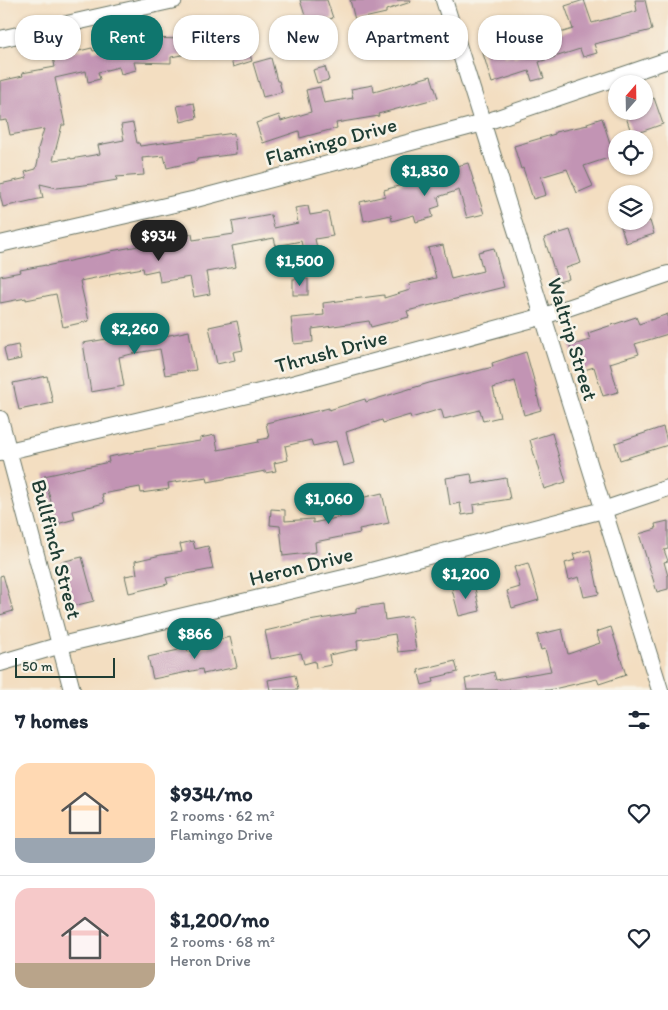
<!DOCTYPE html>
<html lang="en">
<head>
<meta charset="utf-8">
<style>
  body { margin:0; font-family:Itim,sans-serif; background:#f2f2f3; color:#1f2937; height:100vh; display:flex; flex-direction:column; font-size:19px; white-space:nowrap }
  * { box-sizing:border-box; margin:0 }
  p { font-size:16px; color:#747a83 }
  .icon { flex:none; width:28px; height:28px; fill:none; stroke:currentColor; stroke-width:2; stroke-linecap:round; stroke-linejoin:round }
  .map { position:relative; height:690px; overflow:hidden }
  .panel { display:flex; flex-direction:column; background:#fff; flex:1 }
  .panel>* { flex:none }
  .banner { position:absolute; left:15px; top:15px; width:639px; height:45px; display:flex; gap:10px }
  .needle { width:32px; rotate:20deg }
  .fabs { position:absolute; left:608px; top:75px; display:grid; gap:10px }
  .fabs a { display:grid; place-items:center; width:45px; height:45px; border-radius:50%; background:#fff; box-shadow:0 1px 4px #0004; font-size:25px }
  .scale { position:absolute; left:15px; bottom:12px; width:100px; box-sizing:border-box; padding-left:5px; border:2px solid #1f3d34; border-top:0; font-size:14px; line-height:18px; white-space:nowrap; color:#1f3d34; -webkit-text-stroke:4px #f7f3e8; paint-order:stroke }
  .price { position:absolute; translate:-50% -42px; padding:0 11px; border-radius:18px; background:#0f766e; color:#fff; font-size:16px; line-height:32px; filter:drop-shadow(0 1px 2px #0008) }
  .price::after { content:''; position:absolute; left:50%; top:30px; width:15px; height:11px; margin-left:-8px; background:inherit; clip-path:polygon(0 0,100% 0,50% 100%) }
  .price.active { background:#222; color:#fff }
  ul { padding:0; list-style:none }
  li { display:flex; align-items:center; gap:15px; height:125px; padding:0 15px }
  li+li { border-top:1px solid #e0e1e3 }
  li span { display:grid; place-items:center; flex:none; width:140px; height:100px; border-radius:15px; color:#555 }
  li>.icon { margin-inline-start:auto }
  span .icon { width:60px; height:60px; fill:#fffc; stroke-width:1 }
  li b { font-size:21px }
  h2 { display:flex; justify-content:space-between; align-items:center; height:60px; padding:0 15px; font-size:21px }
  .pill { padding:0 18px; border-radius:20px; background:#fff; box-shadow:0 1px 4px #0004; font-size:18px; line-height:45px }
  .pill.active { background:#0f766e; color:#fff }
  .map>svg:first-child { display:block }
</style>
</head>
<body>
<div class="map">
<svg width="668" height="690" viewBox="0 0 668 690">
  <rect width="100%" height="100%" fill="#f7f3e8"/>
  <filter id="ink" filterUnits="userSpaceOnUse"><feTurbulence type="fractalNoise" baseFrequency=".02" numOctaves="2"/><feDisplacementMap in="SourceGraphic" scale="10" xChannelSelector="R" yChannelSelector="G"/><feConvolveMatrix kernelMatrix="1 2 1 2 8 2 1 2 1" color-interpolation-filters="sRGB"/></filter>
  <filter id="wash" filterUnits="userSpaceOnUse"><feTurbulence type="fractalNoise" baseFrequency=".0096" numOctaves="4" result="noise"/><feDisplacementMap in="SourceGraphic" scale="20" xChannelSelector="R" yChannelSelector="G"/><feGaussianBlur stdDeviation="1.12" result="paint"/><feColorMatrix in="noise" values="0 0 0 0 0 0 0 0 0 0 0 0 0 0 0 0 0 1.4 0 .05"/><feComposite in="paint" operator="in"/></filter>
  <g filter="url(#wash)">
    <rect width="100%" height="100%" fill="#f3dec1"/>
    <g id="blocks">
      <g fill="#c294b4">
        <path d="M300 0H327L333 18 308 25Z"/>
        <path d="M350 0H410L411 2 386 10V13L355 20Z"/>
        <path d="M584 0 592 23 637 11 635 0H645L652 30 594 44 597 53 583 57 580 49 539 62 544 78 532 81 529 71 492 83 481 47 500 41 505 57 513 54 514 57 534 50 531 42 573 29 565 6Z"/>
        <path d="M238 18 252 61 233 67 226 42 202 47 203 51 171 57V63L134 62 136 70 121 74 119 67 98 72 100 79 88 82 86 71 55 78 65 125H62L53 160 71 158V159L100 154 98 145 124 140 121 125 133 123 137 143H139L140 146 234 133 236 154 197 159V161L167 168 164 156 142 158 144 175 116 177 117 180 93 184 57 188 40 184 43 198 3 207 0 195V184L27 178 25 172 36 169 39 156 38 149 44 129 10 135 7 120 0 121V81L23 76 22 73 55 67 53 57 92 48 93 51 147 38 184 39 182 27 208 22 209 27Z"/>
        <path d="M271 58 277 81H279L282 92 263 97 253 63Z"/>
        <path d="M325 67 329 80 317 83 313 70Z"/>
        <path d="M431 76 438 98 378 114 379 116 336 123 337 128 300 138 299 131 263 143 256 123 279 115 281 121 311 112 306 90 320 87 324 103 353 98 351 89 373 85 374 92Z"/>
        <path d="M654 98 663 124 632 135 624 111H644V102Z"/>
        <path d="M194 103 197 118 181 122 177 106Z"/>
        <path d="M602 118 614 156 584 166 593 186 577 193 567 169 541 177 546 195 533 199 523 168 521 169 514 146 555 134V132L588 125 587 123Z"/>
        <path d="M468 163 484 214 467 218 459 190 438 197 440 206 431 209 433 217 416 222 414 215 392 221 391 215 364 221 360 202 385 196 384 190 438 175 437 172Z"/>
        <path d="M308 206 310 215 328 212 333 236 315 239 318 252 304 255 301 241 276 246 274 238 232 246 236 267 206 272 210 294 194 297 190 277 160 282 158 270 144 273 143 268 109 274 110 275 80 281 89 321 63 327 56 294 26 300V298L0 303V276L21 272 20 270 46 265V266L112 252 111 251 150 244V241L172 237 171 236 192 234 193 240 234 234 232 222 271 215 274 228 298 223 295 208Z"/>
        <path d="M619 221H650L654 234 626 243Z"/>
        <path d="M570 230 581 263 566 268 569 279 558 282 544 238Z"/>
        <path d="M443 245 451 279 483 271 478 252 494 248 504 287 407 311 409 317 371 327 369 321 312 329 313 342 294 344 291 318 324 315 323 303 384 295V298L410 290 409 284 436 278 428 248Z"/>
        <rect x="293" y="279" width="15" height="16"/>
        <path d="M668 314V334L635 344 639 354 610 363 618 392 603 396 594 367 578 372 570 346 590 340 588 333 636 317 639 324Z"/>
        <path d="M237 321 243 350 233 352 235 360 217 364 209 327Z"/>
        <path d="M131 323 133 337 159 332 160 337 189 331 196 370 165 375 160 349 136 353 119 357 124 386 91 392 83 343 113 338 111 326Z"/>
        <path d="M18 345 21 359 7 362 4 348Z"/>
        <path d="M526 352 537 391H536L541 410 524 415 515 381 493 388 500 417 483 421 480 410 444 419 441 409 411 418 410 415 383 423 382 420 346 432 354 463 343 466 336 441 313 446 311 440 285 446 288 460 274 463 276 471 265 473V471L208 482 207 477 168 483 169 489 141 493 140 487 102 494 104 503 73 511 75 519 57 524 44 476 109 462 108 457 135 452V451L200 441V438L215 435 218 450 259 442 258 440 269 438 266 423 329 408V410L365 399 366 402 429 383 493 367 492 363Z"/>
        <path d="M47 376 53 403 19 410 13 383Z"/>
        <path d="M663 427 668 445 620 460 615 443Z"/>
        <path d="M552 433 566 482 544 489 530 440Z"/>
        <path d="M471 474 473 484 506 478 510 499 473 505 474 513 462 515 460 503 450 505 446 478Z"/>
        <path d="M382 493 389 523 359 529 360 533 315 542 316 552 283 556 280 526 270 525 271 509 285 510V521L313 519V523L341 517 339 507 362 502 361 498Z"/>
        <path d="M668 521V549L664 550 668 561 664 562 668 576V589L657 592 639 534 656 529 655 524Z"/>
        <path d="M193 541 195 549 208 546 213 569 166 578 168 584 129 593 125 576 137 574 135 561 161 555 182 552 180 544Z"/>
        <path d="M590 550 599 594 584 597 579 577 569 580 565 563 575 560 573 554Z"/>
        <path d="M82 557 94 601 73 606 61 562Z"/>
        <path d="M528 563 539 600 512 608 507 591 520 587 514 567Z"/>
        <path d="M3 575 13 611 0 615V576Z"/>
        <path d="M474 584 480 611 459 616 452 589Z"/>
        <path d="M383 604 385 620 411 616 416 650 398 652 395 634 357 640 358 649 329 655 331 665 316 668 315 661 304 664 301 653 271 659 265 631 309 621 356 613V608Z"/>
        <path d="M611 627 626 675 599 684 597 679 549 690H467L465 679 494 672 496 680 551 671 545 649 541 650 537 635 562 629 568 654 600 643 596 632Z"/>
        <path d="M230 637 237 667 203 674 202 669 153 679 148 657 187 648 188 652 213 646 212 641Z"/>
        <path d="M455 661 458 672 433 678 434 682 422 685 418 670Z"/>
        <path d="M295 675 298 690H270L268 680Z"/>
      </g>
    </g>
  </g>
  <g filter="url(#ink)">
    <use href="#blocks" fill-opacity="0" stroke="#697565" stroke-width="1"/>
    <g fill="none" stroke-linecap="round" stroke-linejoin="round">
      <defs>
        <g id="minor">
          <path d="M444 0C517 230 587 460 660 690"/>
          <path d="M0 39 174 0"/>
          <path d="M0 244 196 199 483 123 668 60"/>
          <path d="M0 419 72 690"/>
          <path d="M0 453 285 386 544 316 668 274"/>
          <path d="M0 663 61 645 348 577 603 510 668 488"/>
        </g>
      </defs>
      <use href="#minor" stroke="#697565" stroke-width="18"/>
      <use href="#minor" stroke="#fff" stroke-width="16"/>
    </g>
  </g>
  <g text-anchor="middle" dominant-baseline="central" stroke-width="5" stroke-linejoin="round" paint-order="stroke">
    <g font-size="21" fill="#1f3d34" stroke="#f7f3e8">
      <text transform="translate(331 141) rotate(-15)">Flamingo Drive</text>
      <text transform="translate(573 339) rotate(73)">Waltrip Street</text>
      <text transform="translate(331 351) rotate(-15)">Thrush Drive</text>
      <text transform="translate(57 549) rotate(75)">Bullfinch Street</text>
      <text transform="translate(301 566) rotate(-14)">Heron Drive</text>
    </g>
  </g>
</svg>
<div class="fabs">
<a><svg class="needle" viewBox="-14 -14 28 28"><path d="M0-13l5 13h-10z" fill="#e53935"/><path d="M0 13l5-13h-10z" fill="#747a83"/></svg></a>
<a><svg class="icon" aria-label="locate" viewBox="0 0 24 24"><circle cx="12" cy="12" r="6"/><path d="M12 2v4M12 18v4M2 12h4M18 12h4"/></svg></a>
<a><svg class="icon" aria-label="layers" viewBox="0 0 24 24"><path d="M12 4l9 5-9 5-9-5zM3 14l9 5 9-5"/></svg></a>
</div>
<div class="scale">50 m</div>
<b class="price" style="left:425px;top:197px">$1,830</b>
<b class="price active" style="left:159px;top:262px">$934</b>
<b class="price" style="left:300px;top:287px">$1,500</b>
<b class="price" style="left:135px;top:355px">$2,260</b>
<b class="price" style="left:329px;top:525px">$1,060</b>
<b class="price" style="left:466px;top:600px">$1,200</b>
<b class="price" style="left:195px;top:660px">$866</b>
<div class="banner">
<a class="pill">Buy</a>
<a class="pill active">Rent</a>
<a class="pill">Filters</a>
<a class="pill">New</a>
<a class="pill">Apartment</a>
<a class="pill">House</a>
</div>
</div>
<section class="panel">
<h2>7 homes<svg class="icon" aria-label="filters" viewBox="0 0 24 24"><path d="M4 7h16M4 17h16"/><circle cx="9" cy="7" r="2"/><circle cx="15" cy="17" r="2"/></svg></h2>
<ul>
<li><span style="background:linear-gradient(#ffd9b3 75%,#9aa5b1 0)"><svg class="icon" aria-label="home" viewBox="0 0 24 24"><path d="M3 11l9-7 9 7M6 9v11h12V9"/></svg></span><div><b>$934/mo</b><p>2 rooms · 62 m²</p><p>Flamingo Drive</p></div><svg class="icon" aria-label="heart" viewBox="0 0 24 24"><path d="M12 20l-8-8c-3-5 5-10 8-4 3-6 11-1 8 4z"/></svg></li>
<li><span style="background:linear-gradient(#f6c9c9 75%,#b9a48a 0)"><svg class="icon" aria-label="home" viewBox="0 0 24 24"><path d="M3 11l9-7 9 7M6 9v11h12V9"/></svg></span><div><b>$1,200/mo</b><p>2 rooms · 68 m²</p><p>Heron Drive</p></div><svg class="icon" aria-label="heart" viewBox="0 0 24 24"><path d="M12 20l-8-8c-3-5 5-10 8-4 3-6 11-1 8 4z"/></svg></li>
</ul>
</section>
</body>
</html>
